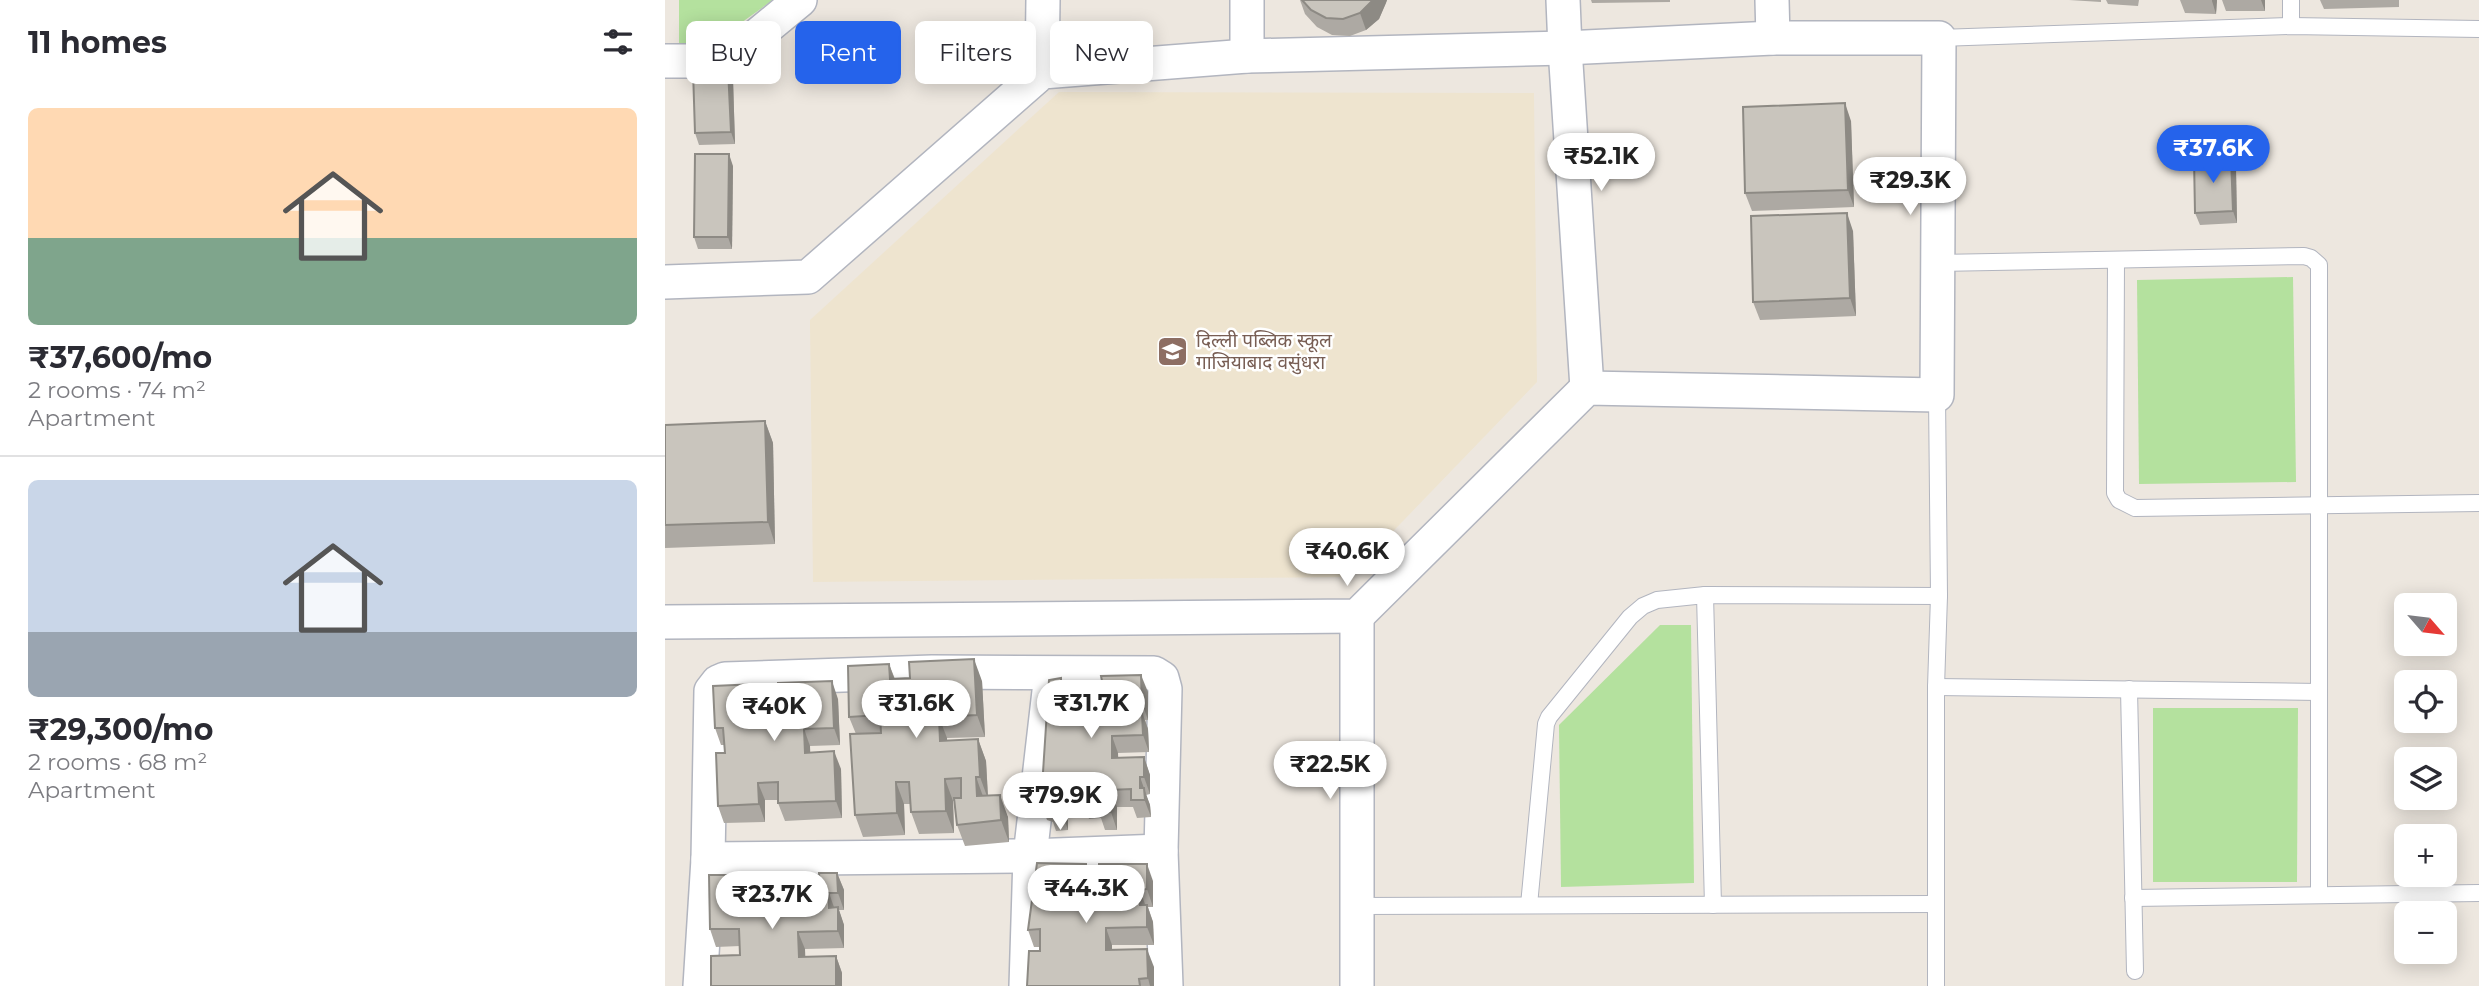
<!DOCTYPE html>
<html lang="en">
<head>
<meta charset="utf-8">
<style>
  body { margin:0; font-family:Montserrat,"Noto Sans Devanagari",sans-serif; background:#f7f7f7; color:#2b2b33; height:100vh; display:flex; flex-direction:column; font-size:26px; white-space:nowrap }
  * { box-sizing:border-box; margin:0 }
  p { font-size:23px; color:#7c7c81 }
  .icon { flex:none; width:38px; height:38px; fill:none; stroke:currentColor; stroke-width:2; stroke-linecap:round; stroke-linejoin:round }
  .map { position:relative; flex:1; overflow:hidden }
  .sheet { display:flex; flex-direction:column; background:#fff; width:665px }
  .sheet>* { flex:none }
  .guide { position:absolute; left:21px; top:21px; width:665px; height:63px; display:flex; gap:14px }
  .needle { width:46px; rotate:118deg }
  .buttons { position:absolute; left:1729px; top:593px; display:grid; gap:14px }
  .buttons a { display:grid; place-items:center; width:63px; height:63px; border-radius:10px; background:#fff; box-shadow:0 4px 18px #0003; font-size:35px }
  .price { position:absolute; translate:-50% -60px; padding:0 16px; border-radius:24px; background:#fff; color:#222; font-size:23px; line-height:46px; filter:drop-shadow(0 2px 4px #0008) }
  .price::after { content:''; position:absolute; left:50%; top:42px; width:21px; height:16px; margin-left:-10px; background:inherit; clip-path:polygon(0 0,100% 0,50% 100%) }
  .price.current { background:#2563eb; color:#fff }
  ul { padding:0; list-style:none }
  li { display:grid; align-content:center; gap:14px; height:371px; padding:0 28px }
  li+li { border-top:2px solid #e1e1e2 }
  li span { display:grid; place-items:center; height:217px; border-radius:10px; color:#555 }
  li>.icon { margin-inline-start:auto }
  span .icon { width:126px; height:126px; fill:#fffc; stroke-width:1 }
  li b { font-size:30px }
  h2 { display:flex; justify-content:space-between; align-items:center; height:84px; padding:0 28px; font-size:30px }
  .pill { padding:0 24px; border-radius:10px; background:#fff; box-shadow:0 4px 18px #0003; font-size:24px; line-height:63px }
  .pill.current { background:#2563eb; color:#fff }
  main { display:flex; flex:1; min-height:0 }
  .map>svg:first-child { display:block }
</style>
</head>
<body>
<main>
<section class="sheet">
<h2>11 homes<svg class="icon" aria-label="filters" viewBox="0 0 24 24"><path d="M4 7h16M4 17h16"/><circle cx="9" cy="7" r="2"/><circle cx="15" cy="17" r="2"/></svg></h2>
<ul>
<li><span style="background:linear-gradient(#ffd9b3 60%,#7fa58c 0)"><svg class="icon" aria-label="home" viewBox="0 0 24 24"><path d="M3 11l9-7 9 7M6 9v11h12V9"/></svg></span><div><b>₹37,600/mo</b><p>2 rooms · 74 m²</p><p>Apartment</p></div></li>
<li><span style="background:linear-gradient(#c9d6e8 70%,#9aa5b1 0)"><svg class="icon" aria-label="home" viewBox="0 0 24 24"><path d="M3 11l9-7 9 7M6 9v11h12V9"/></svg></span><div><b>₹29,300/mo</b><p>2 rooms · 68 m²</p><p>Apartment</p></div></li>
</ul>
</section>
<div class="map">
<svg width="1814" height="986" viewBox="0 0 1814 986">
  <rect width="100%" height="100%" fill="#ede7df"/>
  <path fill="#eee4cf" d="M394 92 869 93 872 382 684 577 148 582 145 320Z"/>
  <g fill="#b4e19e">
    <path d="M14 0H108L38 50H14Z"/>
    <path d="M1628 277 1631 482 1474 484 1472 280Z"/>
    <path d="M995 625H1026L1029 883 896 887 894 725Z"/>
    <path d="M1488 708H1633L1632 882H1488Z"/>
  </g>
  <g fill="none" stroke-linecap="round" stroke-linejoin="round">
    <defs>
      <g id="lane">
        <path d="M1626 0V26"/>
        <path d="M1274 38 1626 26 1814 29"/>
        <path d="M1451 260 1450 493 1454 500 1470 508 1814 503"/>
        <path d="M1272 263 1639 256 1646 258 1654 265V895"/>
        <path d="M1040 595 1048 905"/>
        <path d="M1271 687 1654 692"/>
        <path d="M1464 689 1470 971"/>
        <path d="M1468 898 1814 893"/>
        <path d="M864 905 881 724 884 717 965 617 978 606 992 600 1040 595 1274 596"/>
        <path d="M692 906 1271 904"/>
        <path d="M1271 986V687L1274 596 1272 395"/>
      </g>
      <g id="street">
        <path d="M582 0V56"/>
        <path d="M898 0 900 48 922 388"/>
        <path d="M1107 0 1108 38"/>
        <path d="M0 61H28L67 56 135 0"/>
        <path d="M377 72 378 0"/>
        <path d="M0 282 143 277 377 72 582 56 900 48 1108 38H1274L1272 395 922 388 692 616 0 622"/>
        <path d="M692 616V986"/>
        <path d="M43 859 365 856 496 851"/>
        <path d="M35 986 43 859 46 691 53 682 60 679 267 672 489 673 497 678 500 689 496 851 501 986"/>
        <path d="M361 986 365 856 386 674"/>
      </g>
    </defs>
    <use href="#lane" stroke="#b2b5bf" stroke-width="18"/>
    <use href="#street" stroke="#b2b5bf" stroke-width="36"/>
    <use href="#lane" stroke="#fff" stroke-width="16"/>
    <use href="#street" stroke="#fff" stroke-width="33"/>
  </g>
  <g fill="#ada9a3">
    <path d="M635 0H722L714 19 701 30 685 36 667 35 652 27 640 14Z"/>
    <path d="M926 0H1005V2L927 3Z"/>
    <path d="M1404 0H1436V2Z"/>
    <path d="M1441 0H1474L1473 6 1443 4Z"/>
    <path d="M1515 0H1552L1551 14 1520 13Z"/>
    <path d="M1557 0H1600V11H1561Z"/>
    <path d="M1655 0H1734V7L1659 9Z"/>
    <path d="M63 68 68 80 70 144 34 145 30 133Z"/>
    <path d="M1186 121 1189 207 1087 211 1080 193Z"/>
    <path d="M1566 157 1571 169 1572 223 1535 225 1530 213Z"/>
    <path d="M68 166 67 249H33L29 237Z"/>
    <path d="M1188 231 1191 316 1095 320 1088 302Z"/>
    <path d="M100 421 108 443 110 544 0 548V425Z"/>
    <path d="M224 664 230 679 317 681 320 737 282 738V741L313 739 321 761 323 795 343 817 344 842 300 846 292 825 289 801H288L289 833 254 834 246 812 245 804H239L240 835 198 837 190 815 191 734 184 717Z"/>
    <path d="M396 678 398 682 483 692V720H480L483 729 484 752 453 753V758L479 757 485 775V794L481 795 485 805 486 817 472 818 468 807H452V830H440L436 818 424 819 419 804 403 805V830L391 831 388 822 382 820 376 803Z"/>
    <path d="M173 699 175 745 145 746V752L176 769 177 818 120 821 113 803V800H100V822L59 823 53 806 60 753 59 745H56L50 728 98 702Z"/>
    <path d="M422 868 488 881V907H483L488 922 489 945H447V950L489 967V986H362L375 951V947H369L363 930Z"/>
    <path d="M172 873 179 890V910H174L179 925V948L140 949V957L171 956 177 973V986H46L75 955V946L51 947 45 929 102 892 155 889Z"/>
  </g>
  <g fill="#8d8a84">
    <path d="M708 0H722L721 3 714 19 701 30 695 13Z"/>
    <path d="M1547 0H1552L1551 14 1547 1Z"/>
    <path d="M1596 0H1600V11Z"/>
    <path d="M63 68 68 80 70 144 66 132Z"/>
    <path d="M1180 103 1186 121 1189 207 1183 190Z"/>
    <path d="M64 154 68 166 67 249 63 237Z"/>
    <path d="M1566 157 1571 169 1572 223 1568 211Z"/>
    <path d="M1182 213 1188 231 1191 316 1185 298Z"/>
    <path d="M100 421 108 443 110 544 103 522Z"/>
    <path d="M309 659 317 681 320 737 312 715Z"/>
    <path d="M224 664 232 686 225 679Z"/>
    <path d="M476 675 483 692V720L477 703Z"/>
    <path d="M167 681 173 699 175 745 169 728Z"/>
    <path d="M92 684 98 702 99 720 93 703Z"/>
    <path d="M472 703 477 719V712L483 729 484 752 478 735 472 712Z"/>
    <path d="M274 717 282 738 283 763 275 741Z"/>
    <path d="M139 729 145 746 146 770 140 753Z"/>
    <path d="M447 736 453 753 454 775 447 758Z"/>
    <path d="M313 739 321 761 323 799 315 777Z"/>
    <path d="M169 751 176 769 177 818 171 801Z"/>
    <path d="M479 757 485 775V794L479 777Z"/>
    <path d="M311 777 319 799 312 796Z"/>
    <path d="M475 777 485 805 486 817 475 788Z"/>
    <path d="M280 779 288 801 289 833 281 811Z"/>
    <path d="M231 782 239 804 240 835 232 813Z"/>
    <path d="M93 783 100 800V822L94 804Z"/>
    <path d="M397 787 403 805V830L397 813Z"/>
    <path d="M445 790 452 807V830L446 812Z"/>
    <path d="M335 795 343 817 344 842 336 820Z"/>
    <path d="M482 864 488 881V907L482 889Z"/>
    <path d="M172 873 179 890V910L173 893Z"/>
    <path d="M136 874 142 891 136 889Z"/>
    <path d="M83 875 89 892H83Z"/>
    <path d="M475 890 481 907 475 905Z"/>
    <path d="M164 893 170 910 164 908Z"/>
    <path d="M482 905 488 922 489 945 482 927Z"/>
    <path d="M173 907 179 925V948L173 931Z"/>
    <path d="M441 928 447 945V967L441 950Z"/>
    <path d="M133 932 140 949 141 974 134 957Z"/>
    <path d="M482 949 489 967V986H485L483 978Z"/>
    <path d="M171 956 177 973V986H171Z"/>
  </g>
  <g fill="#c9c5bd" stroke="#8d8a84" stroke-width="2">
    <path d="M637 0H708L695 13 678 19 661 18 646 10Z"/>
    <path d="M63 68 66 132 30 133 28 70Z"/>
    <path d="M1180 103 1183 190 1080 193 1078 107Z"/>
    <path d="M30 154H64L63 237H29Z"/>
    <path d="M1566 157 1568 211 1530 213 1529 158Z"/>
    <path d="M1182 213 1185 298 1088 302 1086 216Z"/>
    <path d="M100 421 103 522 0 525V425Z"/>
    <path d="M309 659 312 715 274 717 275 741 313 739 315 777H311L312 796 335 795 336 820 292 825 289 798H296V778L280 779 281 811 246 812 244 782H231L232 813 190 815 185 734 216 733 215 715 184 717 183 666 224 664 225 679 245 678 244 662Z"/>
    <path d="M476 675 477 703H472V712H477L478 735 447 736V758L479 757V777H475V788H479L480 800H466V789L445 790 446 812 433 813V801H418V787H397V813L385 814 384 805 376 803 384 680 396 678V682L437 681 436 676Z"/>
    <path d="M167 681 169 728 139 729 140 753 169 751 171 801 113 803V782L93 783 94 804 53 806 51 753H60L58 728H50L48 686 92 684 93 703 114 702 113 683Z"/>
    <path d="M372 863 421 864V868H434V864H482V889L475 890V905H482V927L441 928V950L482 949 483 978 474 979 475 986H362L364 951H375V929L363 930Z"/>
    <path d="M154 873H172L173 893H164V908L173 907V931L133 932 134 957 171 956V986H46V956L75 955 74 929H45L44 875H83V892H102V874H136V889H155Z"/>
  </g>
  <defs>
    <symbol id="school-square" viewBox="-11 -11 22 22"><rect x="-9" y="-9" width="18" height="18" rx="4" fill="#8d6e63" stroke="#fff"/><path d="M0-5L7-2L0 1L-7-2ZM-4 1L0 2.5L4 1V4Q0 6-4 4Z" fill="#fff"/></symbol>
  </defs>
  <g fill-rule="evenodd">
    <use href="#school-square" x="490" y="334" width="35" height="35"/>
  </g>
  <g text-anchor="middle" dominant-baseline="central" stroke-width="5" stroke-linejoin="round" paint-order="stroke">
    <g font-size="19" fill="#785e54" stroke="#fff" text-anchor="start">
      <text x="531" y="340">दिल्ली पब्लिक स्कूल<tspan x="531" dy="22">गाजियाबाद वसुंधरा</tspan></text>
    </g>
  </g>
</svg>
<div class="buttons">
<a><svg class="needle" viewBox="-14 -14 28 28"><path d="M0-13l5 13h-10z" fill="#e53935"/><path d="M0 13l5-13h-10z" fill="#7c7c81"/></svg></a>
<a><svg class="icon" aria-label="locate" viewBox="0 0 24 24"><circle cx="12" cy="12" r="6"/><path d="M12 2v4M12 18v4M2 12h4M18 12h4"/></svg></a>
<a><svg class="icon" aria-label="layers" viewBox="0 0 24 24"><path d="M12 4l9 5-9 5-9-5zM3 14l9 5 9-5"/></svg></a>
<a>+</a>
<a>−</a>
</div>
<b class="price current" style="left:1548px;top:185px">₹37.6K</b>
<b class="price" style="left:936px;top:193px">₹52.1K</b>
<b class="price" style="left:1245px;top:217px">₹29.3K</b>
<b class="price" style="left:682px;top:588px">₹40.6K</b>
<b class="price" style="left:251px;top:740px">₹31.6K</b>
<b class="price" style="left:426px;top:740px">₹31.7K</b>
<b class="price" style="left:109px;top:743px">₹40K</b>
<b class="price" style="left:665px;top:801px">₹22.5K</b>
<b class="price" style="left:395px;top:832px">₹79.9K</b>
<b class="price" style="left:421px;top:925px">₹44.3K</b>
<b class="price" style="left:107px;top:931px">₹23.7K</b>
<div class="guide">
<a class="pill">Buy</a>
<a class="pill current">Rent</a>
<a class="pill">Filters</a>
<a class="pill">New</a>
</div>
</div>
</main>
</body>
</html>
